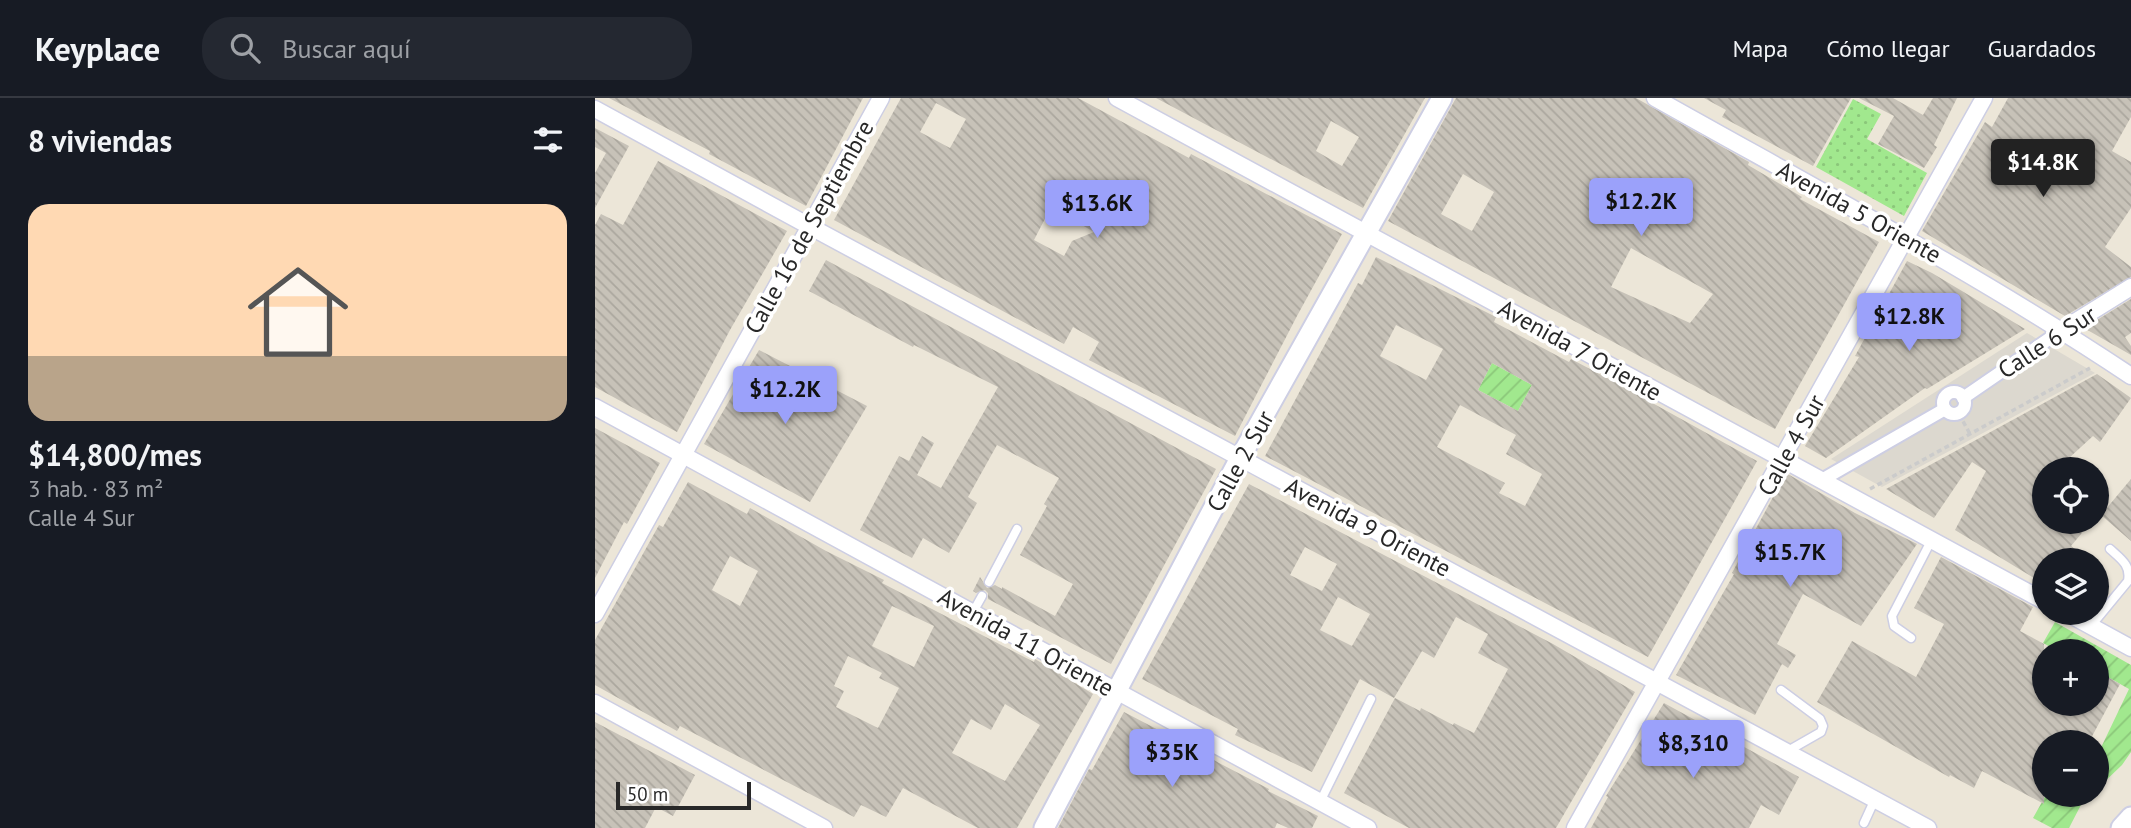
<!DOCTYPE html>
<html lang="es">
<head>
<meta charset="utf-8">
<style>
  body { margin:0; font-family:"PT Sans",sans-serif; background:#242831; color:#f1f3f6; height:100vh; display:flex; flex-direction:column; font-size:26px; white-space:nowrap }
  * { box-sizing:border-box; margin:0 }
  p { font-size:23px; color:#9ea1a6 }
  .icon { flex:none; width:38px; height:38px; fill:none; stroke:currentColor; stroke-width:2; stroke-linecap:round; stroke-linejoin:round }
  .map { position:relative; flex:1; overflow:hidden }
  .side { display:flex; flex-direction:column; background:#171b24; width:595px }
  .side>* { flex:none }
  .tools { position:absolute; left:1437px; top:359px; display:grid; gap:14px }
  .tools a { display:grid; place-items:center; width:77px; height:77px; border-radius:50%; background:#171b24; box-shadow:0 2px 5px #0004; font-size:35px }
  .scale { position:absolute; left:21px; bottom:18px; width:135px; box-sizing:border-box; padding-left:7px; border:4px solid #282828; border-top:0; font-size:19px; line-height:24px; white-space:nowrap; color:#282828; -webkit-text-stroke:5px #fff; paint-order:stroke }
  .price { position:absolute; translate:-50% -60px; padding:0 16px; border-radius:7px; background:#9ba1fa; color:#111; font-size:23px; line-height:46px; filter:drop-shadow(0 2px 4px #0008) }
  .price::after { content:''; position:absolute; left:50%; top:42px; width:21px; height:16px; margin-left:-10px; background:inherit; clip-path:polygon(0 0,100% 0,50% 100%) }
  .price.on { background:#222; color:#fff }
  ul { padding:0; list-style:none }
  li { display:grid; align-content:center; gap:14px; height:371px; padding:0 28px }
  li span { display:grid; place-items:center; height:217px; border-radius:21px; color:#555 }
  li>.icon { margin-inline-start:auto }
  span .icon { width:126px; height:126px; fill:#fffc; stroke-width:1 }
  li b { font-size:30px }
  h2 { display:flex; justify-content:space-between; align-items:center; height:84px; padding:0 28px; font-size:30px }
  header { display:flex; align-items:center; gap:42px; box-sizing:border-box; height:98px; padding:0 35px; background:#171b24; border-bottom:2px solid #363941 }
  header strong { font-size:33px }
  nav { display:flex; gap:38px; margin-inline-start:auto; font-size:24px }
  .search { width:490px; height:63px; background:#242831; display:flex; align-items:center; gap:18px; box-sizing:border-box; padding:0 24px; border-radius:28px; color:#9ea1a6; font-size:26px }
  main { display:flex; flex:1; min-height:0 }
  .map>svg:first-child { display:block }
</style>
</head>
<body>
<header>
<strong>Keyplace</strong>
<div class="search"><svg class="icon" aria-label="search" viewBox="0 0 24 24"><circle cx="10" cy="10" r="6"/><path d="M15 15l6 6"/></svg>Buscar aquí</div>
<nav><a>Mapa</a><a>Cómo llegar</a><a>Guardados</a></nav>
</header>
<main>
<section class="side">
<h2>8 viviendas<svg class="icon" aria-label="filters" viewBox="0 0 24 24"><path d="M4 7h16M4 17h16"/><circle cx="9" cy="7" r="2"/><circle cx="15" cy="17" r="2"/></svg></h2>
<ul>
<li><span style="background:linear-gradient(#ffd9b3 70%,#b9a48a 0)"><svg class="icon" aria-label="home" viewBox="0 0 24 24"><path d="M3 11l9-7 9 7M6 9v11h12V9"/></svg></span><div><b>$14,800/mes</b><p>3 hab. · 83 m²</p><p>Calle 4 Sur</p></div></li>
</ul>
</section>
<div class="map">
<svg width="1536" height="730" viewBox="0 0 1536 730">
  <defs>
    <pattern id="grass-dots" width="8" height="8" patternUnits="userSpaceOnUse" patternTransform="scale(1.75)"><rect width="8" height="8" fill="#a1e88e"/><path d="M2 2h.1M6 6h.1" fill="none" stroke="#8bc77a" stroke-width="1.8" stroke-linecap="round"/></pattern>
    <pattern id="garden-furrows" width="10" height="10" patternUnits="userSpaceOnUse" patternTransform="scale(1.75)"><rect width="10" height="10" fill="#a1e88e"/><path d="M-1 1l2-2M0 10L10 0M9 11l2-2" fill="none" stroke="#8bc77a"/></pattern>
    <pattern id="building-back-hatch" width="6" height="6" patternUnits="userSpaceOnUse" patternTransform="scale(1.75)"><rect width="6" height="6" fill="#c7c2b8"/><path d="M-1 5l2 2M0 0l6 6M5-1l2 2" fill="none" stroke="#aba79e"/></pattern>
  </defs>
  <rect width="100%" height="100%" fill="#ece6d8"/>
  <path fill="url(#grass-dots)" d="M1258 1 1286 16 1272 41 1332 75 1309 118 1221 69Z"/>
  <g fill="url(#garden-furrows)">
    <path d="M897 265 937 287 923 313 883 292Z"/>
    <path d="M1460 524 1536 567V654L1527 667 1502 691V658L1534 591 1502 573V553H1463L1448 545Z"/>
    <path d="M1451 697H1495L1488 703 1474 730H1457L1438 720Z"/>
  </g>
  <path fill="#dcd8cf" d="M1432 235 1500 275 1287 389 1236 361Z"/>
  <g fill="url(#building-back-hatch)" fill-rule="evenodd">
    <path d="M14 0H268L211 108 114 56 115 53Z"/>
    <path d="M306 0H483L594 60 596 56 747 136 702 218 640 338 494 262 504 244 478 229 469 246 239 122ZM341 5 371 21 355 50 325 34ZM456 109 499 134 477 143 469 158 439 142Z"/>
    <path d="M561 0H830L768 110ZM736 23 764 39 747 68 721 53Z"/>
    <path d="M861 0H1041L1154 64 1153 67 1207 99 1205 101 1284 144 1180 331 793 123ZM868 76 899 94 877 133 846 116ZM1036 150 1118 196 1095 225 1016 189Z"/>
    <path d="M1109 0H1256L1218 68 1127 19 1131 12Z"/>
    <path d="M1264 0H1298L1328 17 1338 0H1362L1339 47 1342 49 1329 70 1283 46 1299 18Z"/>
    <path d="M1413 0H1536V19L1517 53 1536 64V110L1510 149 1536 169V179L1470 218 1327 133 1390 24 1397 29Z"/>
    <path d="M0 30 34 48 0 110V75L11 55 0 49Z"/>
    <path d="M63 63 192 133 135 232 82 334 0 289V127L6 116 28 127Z"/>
    <path d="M781 159 901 219 899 224 974 264 976 261 1014 281 1162 363 1053 559 670 358 763 185 767 187ZM801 227 848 251 831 282 785 258ZM897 265 937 287 923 313 883 292ZM865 307 921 337 911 356 947 376 930 408 904 395 910 385 842 349Z"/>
    <path d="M231 162 621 371 516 566 393 501V495L390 492 381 495 378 493 385 479 392 490 400 487 407 491V489L460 518 478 486 425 457 452 408 449 406 464 380 402 347 373 399 382 405 354 455 328 440 317 460 265 432 304 358 314 363 327 338 339 345 322 377 346 390 403 289 319 247 318 249 214 193Z"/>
    <path d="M1312 163 1337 175 1430 231 1332 291 1330 290 1231 360 1210 348 1264 259 1260 258Z"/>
    <path d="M1536 201V235L1530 239 1536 248V257L1489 230Z"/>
    <path d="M164 252 272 308 215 404 109 346Z"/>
    <path d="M1502 276 1536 300 1505 344 1498 338 1462 371H1449V424H1496L1476 448 1494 462H1449V486L1360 432 1391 373 1377 364 1339 420 1291 391Z"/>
    <path d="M0 330 65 365 32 426 29 424 0 480Z"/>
    <path d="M1191 375 1260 415 1322 446 1266 528 1208 496 1182 546 1201 557 1193 570 1187 566 1160 617 1081 577 1139 476 1137 475Z"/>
    <path d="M1536 381V443L1506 417Z"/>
    <path d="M93 384 152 416 155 410 231 453 289 482 287 485 439 564 440 561 498 596 422 730H383L308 690 291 719 266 707 259 719 85 628 82 633 0 587V542L64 427 68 429ZM135 458 163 473 145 508 117 492ZM297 508 339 528 319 569 277 548ZM253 558 287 575 284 580 304 590 283 630 241 609 249 593 239 588ZM410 606 445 627 410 683 357 655 376 621 396 632Z"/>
    <path d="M654 386 958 546 1040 594 961 730H814L749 695 800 600 825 613 826 610 858 627 859 625 879 635 913 571 883 555 893 536 861 519 839 560 827 553 799 600 765 581 717 674 640 637 643 631 547 581ZM710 449 742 466 727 493 695 477ZM743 499 775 516 757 548 725 532Z"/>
    <path d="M1346 459 1438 509 1425 533 1449 546V579L1442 589 1449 595V606H1502V573L1525 586 1494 644H1449V706L1387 673 1379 690 1355 677 1354 679 1222 604 1257 543 1321 579 1349 526 1319 510Z"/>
    <path d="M1069 605 1204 679 1184 717 1166 707 1154 730H996L1013 699 1011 698Z"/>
    <path d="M529 614 573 637 574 636 624 665 674 691 673 693 723 718 717 730H693L682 725 680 730H463L494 671 497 672Z"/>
    <path d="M0 624 100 677 78 718 61 709 50 730H0Z"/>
  </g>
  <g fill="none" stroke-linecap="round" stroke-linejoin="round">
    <defs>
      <g id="service">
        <path d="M394 484 422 431"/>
        <path d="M378 514 387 498"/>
        <path d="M1496 528 1533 483C1536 467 1526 461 1515 451"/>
        <path d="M1316 540 1299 528 1297 518 1336 443"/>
        <path d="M1186 592 1225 621 1228 628 1226 634 1191 654"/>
        <path d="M725 704 776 601"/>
        <path d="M1269 725 1280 701"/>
      </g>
      <g id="pedestrian">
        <circle cx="1359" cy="305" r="11"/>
        <path d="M1368 300 1467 232"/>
        <path d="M1225 383 1350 311"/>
      </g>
      <g id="minor">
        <path d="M522 0 1449 503"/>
        <path d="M1060 0C1220 90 1383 176 1536 278"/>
        <path d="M0 11 214 128 1333 730"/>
        <path d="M1467 232 1536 189"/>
        <path d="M0 309 773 730"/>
        <path d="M1470 514 1536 550"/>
        <path d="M0 516 286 0"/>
        <path d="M0 605 229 730"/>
        <path d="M980 730 1389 0"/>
      </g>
      <g id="tertiary">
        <path d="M449 730 645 360 847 0"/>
        <path d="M1526 730 1536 719"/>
      </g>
    </defs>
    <use href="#service" stroke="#cdcee3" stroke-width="11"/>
    <use href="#pedestrian" stroke="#cdcee3" stroke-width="16"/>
    <use href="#minor" stroke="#cdcee3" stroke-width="19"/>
    <use href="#tertiary" stroke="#cdcee3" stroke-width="23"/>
    <g stroke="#cbcbcb" stroke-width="3.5" stroke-dasharray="5 3.5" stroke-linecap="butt">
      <path d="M1364 316 1375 336"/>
      <path d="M1275 391 1495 270"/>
    </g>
    <use href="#service" stroke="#fff" stroke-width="8"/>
    <use href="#pedestrian" stroke="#fff" stroke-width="12"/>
    <use href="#minor" stroke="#fff" stroke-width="16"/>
    <use href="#tertiary" stroke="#fff" stroke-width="19"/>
  </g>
  <g text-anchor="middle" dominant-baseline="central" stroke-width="7" stroke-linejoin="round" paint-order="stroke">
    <g font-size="24" fill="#282828" stroke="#fff">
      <text transform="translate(1264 114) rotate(29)">Avenida 5 Oriente</text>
      <text transform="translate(214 129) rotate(-61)">Calle 16 de Septiembre</text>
      <text transform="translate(1452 244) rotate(-33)">Calle 6 Sur</text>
      <text transform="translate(985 252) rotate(29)">Avenida 7 Oriente</text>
      <text transform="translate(1196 347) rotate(-61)">Calle 4 Sur</text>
      <text transform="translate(645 363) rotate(-61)">Calle 2 Sur</text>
      <text transform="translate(773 429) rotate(28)">Avenida 9 Oriente</text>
      <text transform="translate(431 544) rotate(29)">Avenida 11 Oriente</text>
    </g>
  </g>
</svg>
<div class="tools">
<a><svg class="icon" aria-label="locate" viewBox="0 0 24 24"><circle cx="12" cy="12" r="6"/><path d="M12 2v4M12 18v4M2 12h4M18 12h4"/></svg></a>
<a><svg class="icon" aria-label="layers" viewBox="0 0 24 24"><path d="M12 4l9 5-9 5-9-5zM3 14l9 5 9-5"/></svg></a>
<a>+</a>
<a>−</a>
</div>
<div class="scale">50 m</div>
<b class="price on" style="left:1448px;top:101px">$14.8K</b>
<b class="price" style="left:1046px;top:140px">$12.2K</b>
<b class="price" style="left:502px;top:142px">$13.6K</b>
<b class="price" style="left:1314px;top:255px">$12.8K</b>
<b class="price" style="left:190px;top:328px">$12.2K</b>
<b class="price" style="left:1195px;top:491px">$15.7K</b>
<b class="price" style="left:1098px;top:682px">$8,310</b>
<b class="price" style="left:577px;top:691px">$35K</b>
</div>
</main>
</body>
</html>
